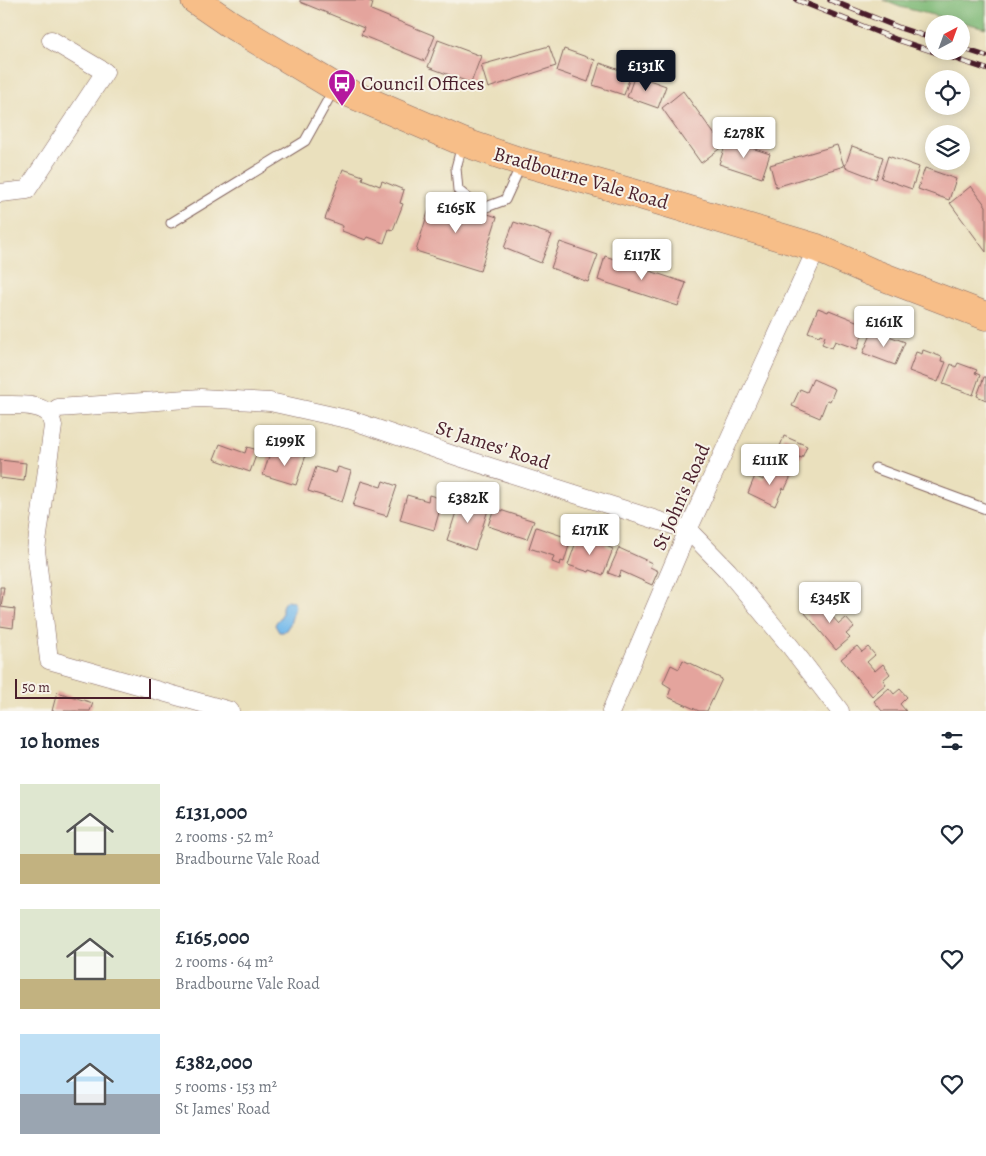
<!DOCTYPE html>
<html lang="en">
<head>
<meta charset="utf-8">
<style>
  body { margin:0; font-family:Alegreya,serif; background:#f2f2f3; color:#1f2937; height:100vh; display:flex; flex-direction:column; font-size:19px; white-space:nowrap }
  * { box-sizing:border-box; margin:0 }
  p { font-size:16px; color:#747a83 }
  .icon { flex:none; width:28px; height:28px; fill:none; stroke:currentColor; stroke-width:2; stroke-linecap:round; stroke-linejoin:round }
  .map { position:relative; height:711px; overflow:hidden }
  .sheet { display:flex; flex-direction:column; background:#fff; flex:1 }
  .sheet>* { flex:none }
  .needle { width:32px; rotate:41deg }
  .buttons { position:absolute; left:925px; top:15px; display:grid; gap:10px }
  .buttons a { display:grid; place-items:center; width:45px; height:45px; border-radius:50%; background:#fff; box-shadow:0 2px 12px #0003; font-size:25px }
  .scale { position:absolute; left:15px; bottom:12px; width:136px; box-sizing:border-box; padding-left:5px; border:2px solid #4a1f2b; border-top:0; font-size:14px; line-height:18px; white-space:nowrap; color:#4a1f2b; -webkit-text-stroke:4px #f7f3e8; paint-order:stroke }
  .price { position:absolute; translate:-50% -42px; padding:0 11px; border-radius:5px; background:#fff; color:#222; font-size:16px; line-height:32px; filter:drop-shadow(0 1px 2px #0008) }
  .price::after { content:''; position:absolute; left:50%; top:30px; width:15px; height:11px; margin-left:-8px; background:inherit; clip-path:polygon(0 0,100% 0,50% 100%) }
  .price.selected { background:#111827; color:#fff }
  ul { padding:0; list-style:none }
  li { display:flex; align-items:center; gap:15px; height:125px; padding:0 20px }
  li span { display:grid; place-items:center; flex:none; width:140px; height:100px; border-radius:0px; color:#555 }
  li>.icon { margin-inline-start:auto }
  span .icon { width:60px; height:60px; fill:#fffc; stroke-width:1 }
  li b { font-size:21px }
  h2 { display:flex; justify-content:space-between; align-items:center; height:60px; padding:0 20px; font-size:21px }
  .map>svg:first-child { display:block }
</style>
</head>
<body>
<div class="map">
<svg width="986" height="711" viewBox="0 0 986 711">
  <rect width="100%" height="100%" fill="#f7f3e8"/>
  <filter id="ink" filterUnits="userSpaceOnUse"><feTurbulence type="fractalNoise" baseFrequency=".02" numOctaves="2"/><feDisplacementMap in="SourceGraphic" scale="10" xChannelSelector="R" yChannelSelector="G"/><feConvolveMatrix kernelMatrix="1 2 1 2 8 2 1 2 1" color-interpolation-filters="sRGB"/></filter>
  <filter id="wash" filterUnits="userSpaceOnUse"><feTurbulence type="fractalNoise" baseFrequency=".0096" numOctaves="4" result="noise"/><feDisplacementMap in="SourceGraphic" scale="20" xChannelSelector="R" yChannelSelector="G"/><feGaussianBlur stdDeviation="1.12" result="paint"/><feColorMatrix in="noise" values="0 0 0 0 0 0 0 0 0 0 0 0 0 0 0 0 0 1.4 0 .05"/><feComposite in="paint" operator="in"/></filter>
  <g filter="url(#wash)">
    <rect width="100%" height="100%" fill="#eae0bd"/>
    <path fill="#80ba78" stroke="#656c52" d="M883 0H986V28L900 7Z"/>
    <path fill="#74baeb" stroke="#5f6c8b" d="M287 600 294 602 295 607 290 624 286 630 283 632H279L275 625C276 622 278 620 280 618 285 611 278 607 287 600Z"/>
    <g id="blocks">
      <g fill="#e4a49d">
        <path d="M300 0H367L373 3 371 10 435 36 425 61 361 35 364 28 300 2Z"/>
        <path d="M438 40 481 56 471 83 428 67Z"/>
        <path d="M549 46 556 66 488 88 481 65Z"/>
        <path d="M564 49 595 60 588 82 557 71Z"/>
        <path d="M600 63 631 74 624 95 593 85Z"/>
        <path d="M635 75 666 86 658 108 627 97Z"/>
        <path d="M683 91 723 146 701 163 662 108Z"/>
        <path d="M727 140 770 154 762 178 719 164Z"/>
        <path d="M837 145 844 166 776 187 770 165Z"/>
        <path d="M852 146 883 157 876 179 845 167Z"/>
        <path d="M888 156 919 167 912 189 881 178Z"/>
        <path d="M925 168 956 179 949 200 918 189Z"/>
        <path d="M343 169 363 176 362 179 380 186 382 181 404 190 400 203 403 204 393 230 389 229 384 243 368 237 366 240 342 231 343 226 325 219Z"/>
        <path d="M971 186 986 206V252L950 203Z"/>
        <path d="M433 196 497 217 480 271 416 251Z"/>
        <path d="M514 222 552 235 541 263 504 248Z"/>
        <path d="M560 242 598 255 588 282 551 268Z"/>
        <path d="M605 256 686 283 678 306 598 280Z"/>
        <path d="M818 308 828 312 829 310 866 325 857 349 835 341 832 348 822 344 825 336 820 334 819 336 808 332Z"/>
        <path d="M873 330 905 342 895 365 863 353Z"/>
        <path d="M923 350 942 357 941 361 946 362 938 382 909 371 916 352 922 354Z"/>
        <path d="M958 363 977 370 975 373 980 375 973 395 943 384 951 364 956 367Z"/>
        <path d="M984 377H986V400L977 396Z"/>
        <path d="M813 379 835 389 830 401 827 400 820 418 792 406 800 389 807 392Z"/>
        <path d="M784 436 807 446 802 458 799 457 791 475 764 463 771 446 779 449Z"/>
        <path d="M220 444 245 453 247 447 258 450 250 472 214 459Z"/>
        <path d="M271 450 290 457 291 451 306 455 296 485 263 475Z"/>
        <path d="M0 460 26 463 24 481 0 478Z"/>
        <path d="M768 466 791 476 785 489 783 488 775 506 748 493 755 476 763 480Z"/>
        <path d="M316 467 336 473 338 467 351 471 342 502 308 491Z"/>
        <path d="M361 481 381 487 383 481 397 486 387 516 353 506Z"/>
        <path d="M407 495 428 501 429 495 443 499 434 530 400 520Z"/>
        <path d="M461 497 489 507 475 550 447 540Z"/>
        <path d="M494 508 534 521 527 539 488 526Z"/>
        <path d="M536 527 571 539 564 562 561 561 560 565 552 562 554 556 529 548Z"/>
        <path d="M578 536 593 541 594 539 606 543V546L613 549 603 575 590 570 589 572 568 565Z"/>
        <path d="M619 548 652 563 650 567 658 571 652 585 621 571 619 577 608 573Z"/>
        <path d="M0 587H4L1 607 15 609 13 628 0 626Z"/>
        <path d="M820 600 825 606 831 601 838 609 831 615 839 624 846 618 854 627 846 634 850 638 836 650 805 613Z"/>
        <path d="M857 646 862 652 868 647 875 655 867 662 875 671 883 664 890 674 883 680 886 684 872 696 841 659Z"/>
        <path d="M683 660 722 679 707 711H699L668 697 671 688 663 683 671 665 679 669Z"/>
        <path d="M889 688 894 694 900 689 907 697 900 704 906 711H882L874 701Z"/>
        <path d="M57 692 93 703 90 711H52Z"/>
      </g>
    </g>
  </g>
  <g filter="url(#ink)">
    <use href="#blocks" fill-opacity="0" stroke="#82635e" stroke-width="1"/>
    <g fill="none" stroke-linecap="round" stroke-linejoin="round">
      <defs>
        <g id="service">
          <path d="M462 145 456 168 458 190 481 209 505 200 521 165"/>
          <path d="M171 223 305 141 334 89"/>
          <path d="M875 468 986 509"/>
        </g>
        <g id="minor">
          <path d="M0 193 27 190 105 72 51 40"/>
          <path d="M0 405C14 405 39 403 49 414 51 417 52 422 53 426L36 550 49 660 230 711"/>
          <path d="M50 415 58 408 201 398 270 402 351 420 459 457 688 530 728 571 790 646 840 711"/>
          <path d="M611 711 688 530 817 248"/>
        </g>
        <path id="trunk" d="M195 0 230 24 335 87 463 142 522 162 633 193 817 248 871 272 986 316"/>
      </defs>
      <use href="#service" stroke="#82635e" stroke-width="11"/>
      <use href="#minor" stroke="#82635e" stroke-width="19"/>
      <use href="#trunk" stroke="#82635e" stroke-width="29"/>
      <use href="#service" stroke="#fff" stroke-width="9"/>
      <use href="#minor" stroke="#fff" stroke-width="18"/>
      <use href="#trunk" stroke="#f7be88" stroke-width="28"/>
      <defs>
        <g id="rail">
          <path d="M797 0 895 39 986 69"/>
          <path d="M830 0 900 28 934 39"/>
          <path d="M961 48 986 56"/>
        </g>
      </defs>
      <use href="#rail" stroke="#4a1f2b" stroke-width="5.5"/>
      <use href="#rail" stroke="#f7f3e8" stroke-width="4" stroke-dasharray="11" stroke-linecap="butt"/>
    </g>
  </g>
  <defs>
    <symbol id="bus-pin" viewBox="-11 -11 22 30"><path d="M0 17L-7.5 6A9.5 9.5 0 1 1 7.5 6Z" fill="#b5179e" stroke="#f7f3e8"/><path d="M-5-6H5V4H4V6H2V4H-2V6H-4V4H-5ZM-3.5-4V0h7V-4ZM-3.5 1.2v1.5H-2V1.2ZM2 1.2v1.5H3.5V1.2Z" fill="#fff"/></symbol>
  </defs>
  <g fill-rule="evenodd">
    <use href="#bus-pin" x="326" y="67" width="32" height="43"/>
  </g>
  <g text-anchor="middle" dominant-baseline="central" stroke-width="4" stroke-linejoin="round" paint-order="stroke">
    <g font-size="20" fill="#4a1f2b" stroke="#f7f3e8" text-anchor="start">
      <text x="361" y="83">Council Offices</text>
    </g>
    <g font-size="20" fill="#4a1f2b" stroke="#f7f3e8">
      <text transform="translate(581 178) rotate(16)">Bradbourne Vale Road</text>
      <text transform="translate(493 445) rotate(18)">St James' Road</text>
      <text transform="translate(681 497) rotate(-66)">St John's Road</text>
    </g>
  </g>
</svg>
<div class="buttons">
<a><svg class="needle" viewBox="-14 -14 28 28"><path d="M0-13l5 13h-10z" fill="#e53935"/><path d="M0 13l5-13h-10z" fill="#747a83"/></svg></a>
<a><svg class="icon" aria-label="locate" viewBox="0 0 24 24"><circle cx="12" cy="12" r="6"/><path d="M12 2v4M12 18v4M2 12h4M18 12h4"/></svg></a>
<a><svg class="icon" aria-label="layers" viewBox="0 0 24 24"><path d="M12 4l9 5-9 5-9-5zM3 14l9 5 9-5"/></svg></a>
</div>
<div class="scale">50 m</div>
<b class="price selected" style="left:646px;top:92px">£131K</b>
<b class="price" style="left:744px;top:159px">£278K</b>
<b class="price" style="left:456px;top:234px">£165K</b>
<b class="price" style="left:642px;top:281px">£117K</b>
<b class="price" style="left:884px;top:348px">£161K</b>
<b class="price" style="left:285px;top:467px">£199K</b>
<b class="price" style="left:770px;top:486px">£111K</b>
<b class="price" style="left:468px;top:524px">£382K</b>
<b class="price" style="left:590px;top:556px">£171K</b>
<b class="price" style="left:830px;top:624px">£345K</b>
</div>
<section class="sheet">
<h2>10 homes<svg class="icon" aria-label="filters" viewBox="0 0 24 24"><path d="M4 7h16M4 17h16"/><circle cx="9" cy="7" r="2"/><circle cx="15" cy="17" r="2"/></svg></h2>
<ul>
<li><span style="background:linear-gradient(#dfe7d0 70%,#c2b280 0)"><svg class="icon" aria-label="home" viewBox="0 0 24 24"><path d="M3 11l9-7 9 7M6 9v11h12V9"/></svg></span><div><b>£131,000</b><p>2 rooms · 52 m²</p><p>Bradbourne Vale Road</p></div><svg class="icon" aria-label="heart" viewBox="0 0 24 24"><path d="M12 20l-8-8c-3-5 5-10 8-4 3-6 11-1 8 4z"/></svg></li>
<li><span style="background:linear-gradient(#dfe7d0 70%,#c2b280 0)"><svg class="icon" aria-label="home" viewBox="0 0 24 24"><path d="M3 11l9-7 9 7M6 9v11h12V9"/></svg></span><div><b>£165,000</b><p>2 rooms · 64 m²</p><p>Bradbourne Vale Road</p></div><svg class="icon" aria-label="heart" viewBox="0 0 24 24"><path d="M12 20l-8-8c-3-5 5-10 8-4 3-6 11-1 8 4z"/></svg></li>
<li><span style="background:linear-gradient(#bfe0f5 60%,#9aa5b1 0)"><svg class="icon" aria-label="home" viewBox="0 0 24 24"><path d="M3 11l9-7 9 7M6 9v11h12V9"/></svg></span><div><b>£382,000</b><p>5 rooms · 153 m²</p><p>St James' Road</p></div><svg class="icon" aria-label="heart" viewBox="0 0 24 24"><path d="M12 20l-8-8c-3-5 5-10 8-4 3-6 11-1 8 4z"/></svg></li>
</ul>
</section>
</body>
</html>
